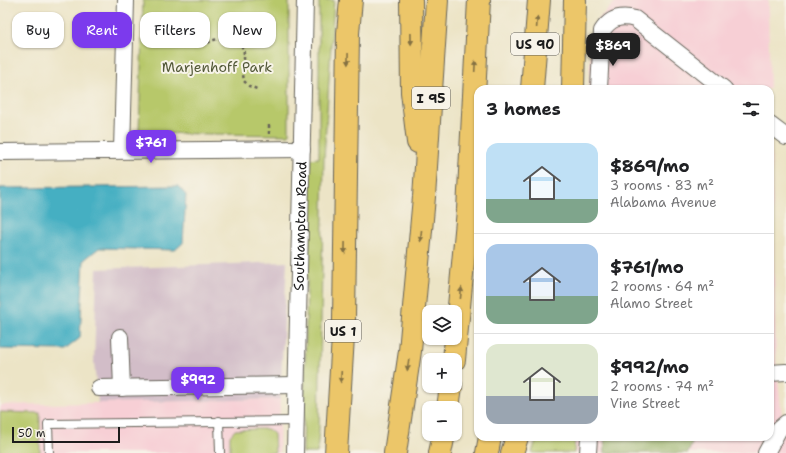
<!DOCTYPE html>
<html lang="en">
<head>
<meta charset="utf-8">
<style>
  body { margin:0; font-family:"Shantell Sans",sans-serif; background:#f2f2f2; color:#202124; height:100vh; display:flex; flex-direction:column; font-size:15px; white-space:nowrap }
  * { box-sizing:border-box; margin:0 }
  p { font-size:13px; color:#757577 }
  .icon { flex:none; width:22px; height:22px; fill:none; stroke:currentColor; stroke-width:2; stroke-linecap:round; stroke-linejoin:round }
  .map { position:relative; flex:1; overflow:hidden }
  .side { position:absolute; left:474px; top:85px; width:300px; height:356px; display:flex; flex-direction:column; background:#fff; border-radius:12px; box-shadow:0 1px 3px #0004 }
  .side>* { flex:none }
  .top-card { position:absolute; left:12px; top:12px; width:380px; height:36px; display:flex; gap:8px }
  .tools { position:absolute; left:422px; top:305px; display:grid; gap:8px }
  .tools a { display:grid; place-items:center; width:40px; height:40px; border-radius:8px; background:#fff; box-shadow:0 1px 3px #0004; font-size:20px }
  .scale { position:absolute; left:12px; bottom:10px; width:108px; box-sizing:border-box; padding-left:4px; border:2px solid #1c1c1c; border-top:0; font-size:11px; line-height:14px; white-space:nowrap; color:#1c1c1c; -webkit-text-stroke:3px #f7f3e8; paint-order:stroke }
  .price { position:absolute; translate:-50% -34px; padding:0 9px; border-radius:8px; background:#7c3aed; color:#fff; font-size:13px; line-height:26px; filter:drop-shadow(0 1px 2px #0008) }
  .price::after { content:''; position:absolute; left:50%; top:24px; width:12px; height:9px; margin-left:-6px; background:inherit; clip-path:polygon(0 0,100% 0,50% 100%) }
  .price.active { background:#222; color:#fff }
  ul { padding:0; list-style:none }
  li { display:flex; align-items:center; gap:12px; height:100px; padding:0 12px }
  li+li { border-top:1px solid #e0e0e0 }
  li span { display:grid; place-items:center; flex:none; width:112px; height:80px; border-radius:12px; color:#555 }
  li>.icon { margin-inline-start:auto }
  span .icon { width:48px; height:48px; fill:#fffc; stroke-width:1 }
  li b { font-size:17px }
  h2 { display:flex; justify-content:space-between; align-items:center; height:48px; padding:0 12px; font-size:17px }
  .chip { padding:0 14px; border-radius:12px; background:#fff; box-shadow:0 1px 3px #0004; font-size:14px; line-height:36px }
  .chip.active { background:#7c3aed; color:#fff }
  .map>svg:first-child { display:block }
</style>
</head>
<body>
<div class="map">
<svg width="786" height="453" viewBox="0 0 786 453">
  <rect width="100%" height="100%" fill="#f7f3e8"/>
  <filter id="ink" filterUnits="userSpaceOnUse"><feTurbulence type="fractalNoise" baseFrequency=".025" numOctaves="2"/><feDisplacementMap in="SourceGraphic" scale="8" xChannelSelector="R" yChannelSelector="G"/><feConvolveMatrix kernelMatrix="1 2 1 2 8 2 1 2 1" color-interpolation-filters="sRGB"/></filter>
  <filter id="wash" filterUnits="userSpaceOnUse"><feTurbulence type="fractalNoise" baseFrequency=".012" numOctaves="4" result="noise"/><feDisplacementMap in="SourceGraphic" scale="16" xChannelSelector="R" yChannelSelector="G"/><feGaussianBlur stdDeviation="0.9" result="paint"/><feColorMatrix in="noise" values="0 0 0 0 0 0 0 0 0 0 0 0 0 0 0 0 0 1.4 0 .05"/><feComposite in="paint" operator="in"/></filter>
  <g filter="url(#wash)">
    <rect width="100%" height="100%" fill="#ece4c6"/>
    <g fill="#f7cfd5">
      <path d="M617 0H768L770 89H589L592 26Z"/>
      <path d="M770 105 776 361 786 453H572L573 437H770Z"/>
      <path d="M280 399 279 453H0V405Z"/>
    </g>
    <path fill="#d2bdc8" d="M287 262 280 399 98 403 94 362 97 269Z"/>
    <g fill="#b7c86b" stroke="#6a7244">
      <path d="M143 0H289V135L139 133Z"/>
      <path d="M319 0H334L324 159 319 429 317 453H303L310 159 319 158Z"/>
      <path d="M0 412 40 413V453H0Z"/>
      <path d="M255 429H268L274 434 275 453H230V436L235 430Z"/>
      <path d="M537 437H575L574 453H532Z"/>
    </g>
    <path fill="#91ac5f" stroke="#56643e" d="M604 437H695L688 453H605Z"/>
    <path fill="#44afc2" stroke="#30666f" d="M178 186 186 195 183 243 175 250 99 248 84 260 80 338 65 350 0 349V188Z"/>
  </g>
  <g filter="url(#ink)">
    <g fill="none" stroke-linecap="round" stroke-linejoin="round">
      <defs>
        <g id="lane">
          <path d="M219 421 220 453"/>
          <path d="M49 453 48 424 296 421"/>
        </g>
        <g id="street">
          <path d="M599 89 602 31C610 18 620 15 635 19L724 89"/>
          <path d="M770 125 786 137"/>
          <path d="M122 150 126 0"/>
          <path d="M0 152 302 149"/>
          <path d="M120 337 122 388"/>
          <path d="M770 373 786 372"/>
          <path d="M99 388 296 385"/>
          <path id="s1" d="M295 453 305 0"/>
          <path d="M588 453 589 437"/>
          <path d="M766 453 779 429 786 423"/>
        </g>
        <g id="highway">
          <path d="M411 0 412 92 418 142"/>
          <path d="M532 89 539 0"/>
          <path d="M573 89 575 0"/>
          <path d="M454 360 468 210 479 0"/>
          <path d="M448 408 451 386"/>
          <path d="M336 453 344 320 348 33 351 0"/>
          <path d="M395 453 410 351 424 197 437 0"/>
          <path d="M440 453 444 434"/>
          <path d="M487 453 490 437"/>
          <path d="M512 453 517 437"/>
        </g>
      </defs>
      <use href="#lane" stroke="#656258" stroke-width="10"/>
      <use href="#street" stroke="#656258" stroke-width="18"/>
      <use href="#highway" stroke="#656258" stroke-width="24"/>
      <g stroke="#656258" stroke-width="2.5" stroke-dasharray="3 3" stroke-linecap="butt">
        <path d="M208 43C213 39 219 39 226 39 254 41 240 64 244 81L249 86 257 89"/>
        <path d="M242 47 252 43 259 34"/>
        <path d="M269 125V136"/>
      </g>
      <use href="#lane" stroke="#fff" stroke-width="8"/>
      <use href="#street" stroke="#fff" stroke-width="16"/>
      <use href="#highway" stroke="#ecc669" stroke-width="22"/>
    </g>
    <defs><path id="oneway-solid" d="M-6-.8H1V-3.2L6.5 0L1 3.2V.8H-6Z"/></defs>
    <g fill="#847142">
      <use href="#oneway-solid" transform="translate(537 22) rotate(-86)"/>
      <use href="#oneway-solid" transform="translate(411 39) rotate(89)"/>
      <use href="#oneway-solid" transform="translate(348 59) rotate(91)"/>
      <use href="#oneway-solid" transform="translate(475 66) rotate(-87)"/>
      <use href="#oneway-solid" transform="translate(421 236) rotate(95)"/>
      <use href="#oneway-solid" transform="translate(345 248) rotate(91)"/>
      <use href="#oneway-solid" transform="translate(461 293) rotate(-84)"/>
      <use href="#oneway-solid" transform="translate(408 365) rotate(98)"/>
      <use href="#oneway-solid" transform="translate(341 377) rotate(93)"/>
    </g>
  </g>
  <g text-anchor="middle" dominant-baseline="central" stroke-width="4" stroke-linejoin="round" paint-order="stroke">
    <g fill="#f7f3e8" stroke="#5e5c59" stroke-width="1">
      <rect x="511" y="33" width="48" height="22" rx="3"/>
      <rect x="412" y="87" width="38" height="22" rx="3"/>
      <rect x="325" y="320" width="36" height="22" rx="3"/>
    </g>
    <g font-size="13" font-weight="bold" fill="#1c1c1c">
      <text x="535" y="44">US 90</text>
      <text x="431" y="98">I 95</text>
      <text x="343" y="331">US 1</text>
    </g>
    <g font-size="14" fill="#525838" stroke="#f7f3e8">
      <text x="217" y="67">Marjenhoff Park</text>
    </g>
    <g font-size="14" fill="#1c1c1c" stroke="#f7f3e8">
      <text stroke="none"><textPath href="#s1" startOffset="227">Southampton Road</textPath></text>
    </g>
  </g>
</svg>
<div class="tools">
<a><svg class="icon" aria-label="layers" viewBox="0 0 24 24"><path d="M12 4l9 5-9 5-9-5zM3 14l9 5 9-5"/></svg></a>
<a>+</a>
<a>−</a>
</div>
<div class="scale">50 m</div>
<b class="price active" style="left:613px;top:67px">$869</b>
<b class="price" style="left:151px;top:164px">$761</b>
<b class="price" style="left:198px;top:401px">$992</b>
<div class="top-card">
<a class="chip">Buy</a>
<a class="chip active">Rent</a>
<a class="chip">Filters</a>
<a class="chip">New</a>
</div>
<section class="side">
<h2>3 homes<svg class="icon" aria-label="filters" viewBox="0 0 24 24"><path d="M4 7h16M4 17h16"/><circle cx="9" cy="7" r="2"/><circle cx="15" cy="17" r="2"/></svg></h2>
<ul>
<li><span style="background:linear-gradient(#bfe0f5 70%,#7fa58c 0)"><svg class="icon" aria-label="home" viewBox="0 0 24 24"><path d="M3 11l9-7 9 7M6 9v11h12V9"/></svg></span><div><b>$869/mo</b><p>3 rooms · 83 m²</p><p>Alabama Avenue</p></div></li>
<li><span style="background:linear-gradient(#a9c7e8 65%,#7fa58c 0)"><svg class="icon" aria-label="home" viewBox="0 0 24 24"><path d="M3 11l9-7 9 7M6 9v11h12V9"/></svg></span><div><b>$761/mo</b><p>2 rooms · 64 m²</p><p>Alamo Street</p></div></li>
<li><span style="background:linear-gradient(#dfe7d0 65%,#9aa5b1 0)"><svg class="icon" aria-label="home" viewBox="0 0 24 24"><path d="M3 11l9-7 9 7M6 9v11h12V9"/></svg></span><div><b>$992/mo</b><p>2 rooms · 74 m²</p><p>Vine Street</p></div></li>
</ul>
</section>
</div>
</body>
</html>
